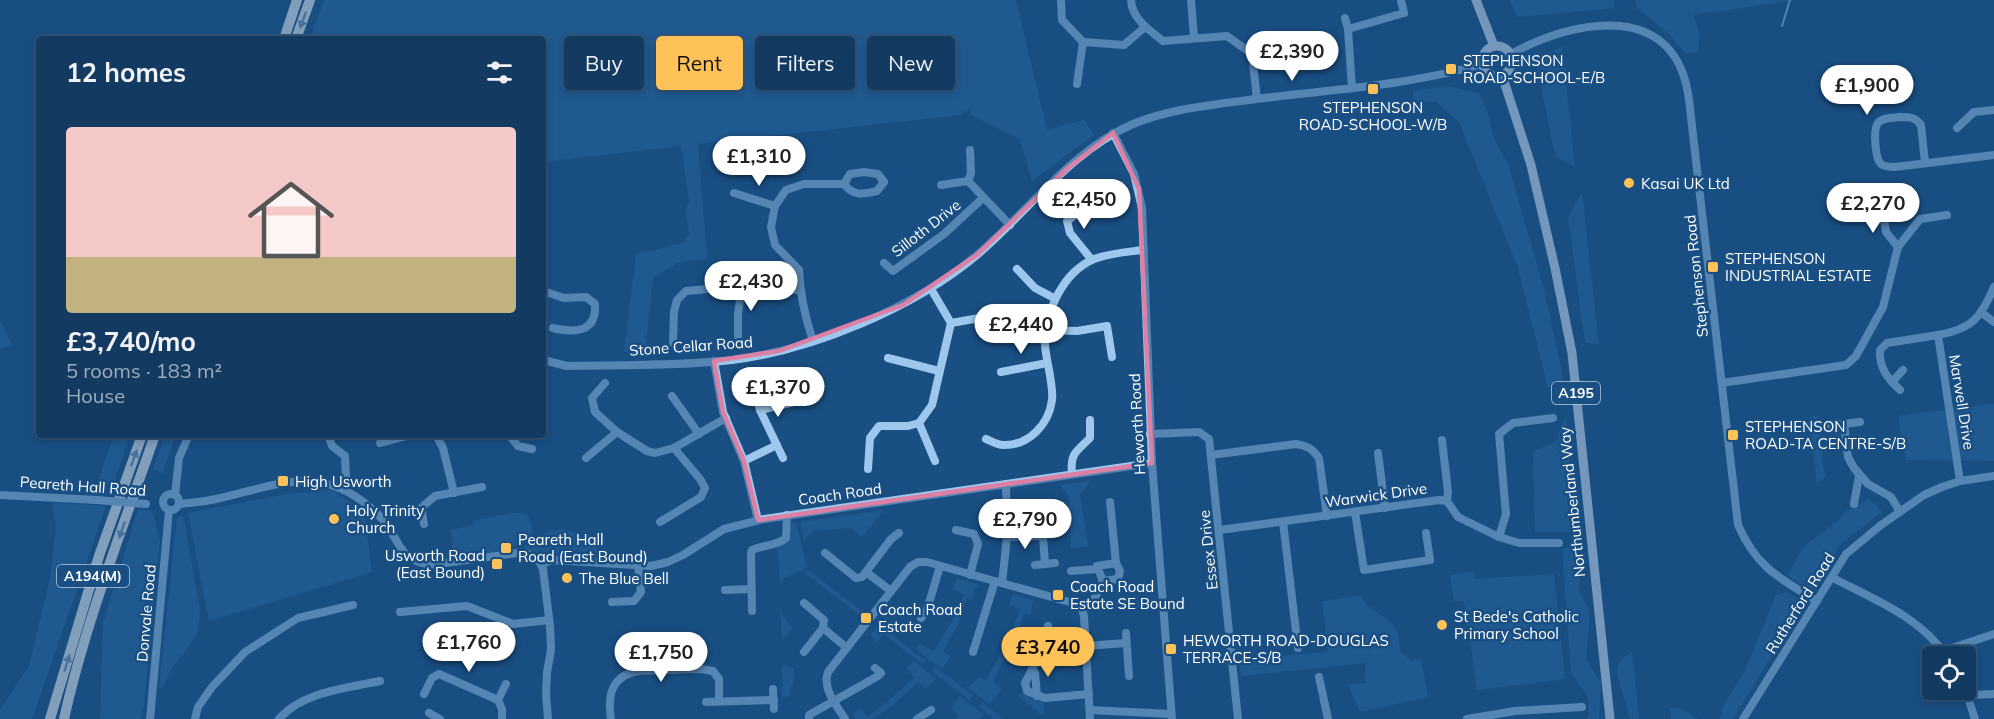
<!DOCTYPE html>
<html lang="en">
<head>
<meta charset="utf-8">
<style>
  body { margin:0; font-family:Mulish,sans-serif; background:#1c4268; color:#f1f3f6; height:100vh; display:flex; flex-direction:column; font-size:22px; white-space:nowrap }
  * { box-sizing:border-box; margin:0 }
  p { font-size:20px; color:#9dadbe }
  .icon { flex:none; width:33px; height:33px; fill:none; stroke:currentColor; stroke-width:2; stroke-linecap:round; stroke-linejoin:round }
  .map { position:relative; flex:1; overflow:hidden }
  .side { position:absolute; left:36px; top:36px; width:510px; height:402px; display:flex; flex-direction:column; background:#133b62; border-radius:6px; box-shadow:0 3px 9px #0003,0 0 0 2px #325577 }
  .side>* { flex:none }
  .hud { position:absolute; left:564px; top:36px; width:570px; height:54px; display:flex; gap:12px }
  .fabs { position:absolute; left:1922px; top:646px; display:grid; gap:12px }
  .fabs a { display:grid; place-items:center; width:54px; height:54px; border-radius:6px; background:#133b62; box-shadow:0 3px 9px #0003,0 0 0 2px #325577; font-size:30px }
  .price { position:absolute; translate:-50% -51px; padding:0 14px; border-radius:21px; background:#fff; color:#222; font-size:20px; line-height:39px; filter:drop-shadow(0 2px 3px #0008) }
  .price::after { content:''; position:absolute; left:50%; top:36px; width:18px; height:14px; margin-left:-9px; background:inherit; clip-path:polygon(0 0,100% 0,50% 100%) }
  .price.on { background:#ffc258; color:#111 }
  ul { padding:0; list-style:none }
  li { display:grid; align-content:center; gap:12px; height:318px; padding:0 30px }
  li span { display:grid; place-items:center; height:186px; border-radius:6px; color:#555 }
  li>.icon { margin-inline-start:auto }
  span .icon { width:108px; height:108px; fill:#fffc; stroke-width:1 }
  li b { font-size:26px }
  h2 { display:flex; justify-content:space-between; align-items:center; height:72px; padding:0 30px; font-size:26px }
  .pill { padding:0 21px; border-radius:6px; background:#133b62; box-shadow:0 3px 9px #0003,0 0 0 2px #325577; font-size:21px; line-height:54px }
  .pill.on { background:#ffc258; color:#111 }
  .map>svg:first-child { display:block }
</style>
</head>
<body>
<div class="map">
<svg width="1994" height="719" viewBox="0 0 1994 719">
  <rect width="100%" height="100%" fill="#194f83"/>
  <g fill="#2767a1">
    <path d="M324 0H1016L1047 130 1084 120 1094 135 1032 181 1020 139 971 115 970 108 961 115 698 144 707 258 678 263 653 277 645 351 624 352 636 254 683 243 689 234 686 208 689 202 681 146 543 162V39H310Z"/>
    <path d="M1510 0H1614V8L1517 17Z"/>
    <path d="M1636 0H1795L1693 15 1700 34 1698 51 1686 54 1667 32 1637 8Z"/>
    <path d="M1562 46 1575 167 1555 156 1536 61Z"/>
    <path d="M1446 86 1479 93 1488 113 1493 136 1508 164 1543 285 1565 386 1548 387 1518 268 1459 122 1436 102H1413V91Z"/>
    <path d="M1582 192 1599 345 1585 342 1568 217Z"/>
    <path d="M0 320 12 345 0 349Z"/>
    <path d="M1994 404V461L1906 460 1898 416Z"/>
    <path d="M1566 414 1578 532H1535L1533 451 1556 442Z"/>
    <path d="M1819 416 1823 466 1826 477 1817 483 1809 417Z"/>
    <path d="M114 435H130L113 486 98 481Z"/>
    <path d="M165 435H176L162 474 153 469Z"/>
    <path d="M1091 481 1080 494 1088 546 1071 548 1069 496 1060 485Z"/>
    <path d="M332 490 364 511 372 572 209 621 188 513 287 494Z"/>
    <path d="M1870 499 1882 512 1839 545 1827 572 1811 590 1787 576 1804 546 1838 521 1848 510Z"/>
    <path d="M53 503 106 506 32 719H0V710L29 666 50 579 56 528Z"/>
    <path d="M138 509 152 511 160 541 144 704 141 719H100L103 623Z"/>
    <path d="M884 510 862 537 851 528 813 531 804 541 800 522Z"/>
    <path d="M511 513H524L528 516C529 520 533 525 533 529 532 551 470 555 454 557L451 530 473 525V521Z"/>
    <path d="M183 516 200 610 198 631 188 648 173 666 162 689 159 686 177 517Z"/>
    <path d="M794 522 797 525 807 568 784 578 780 584 777 547 790 537 791 523Z"/>
    <path d="M565 529 589 540 602 555 599 557C574 554 548 556 523 549L525 546 548 532Z"/>
    <path d="M1581 543 1584 562 1578 590 1590 611 1586 660 1601 683 1599 719H1587L1589 713 1588 696 1571 673 1562 549Z"/>
    <path d="M808 570 863 612 861 616 805 573Z"/>
    <path d="M1474 572 1475 579 1554 574 1565 679 1477 690 1464 601 1454 602 1450 575Z"/>
    <path d="M957 579 979 585 978 588H975L972 599 967 598 958 624 943 651 950 657 942 669 915 649 921 644 934 651 953 619 964 594 952 589Z"/>
    <path d="M1787 592 1798 599 1784 635 1733 719H1720L1723 706 1745 671 1776 595Z"/>
    <path d="M1013 594 1032 600 1034 603 1032 604 1031 615 1024 613 1014 639 993 682 1002 689 990 704 967 688 979 677 986 680 1010 636 1020 609 1009 605Z"/>
    <path d="M1361 596C1368 612 1385 613 1395 628 1399 634 1399 645 1400 652L1411 660 1421 659 1428 697 1360 712 1348 685 1366 683 1365 663 1241 676 1239 659 1328 652 1322 601Z"/>
    <path d="M1153 599V606L1092 611V604Z"/>
    <path d="M780 613 793 628 782 641Z"/>
    <path d="M881 621 892 622 887 631 926 661 923 664 883 634 877 642 870 635Z"/>
    <path d="M1632 652 1639 718V719H1630L1617 672 1620 660Z"/>
    <path d="M914 661 936 679 926 689 918 682 890 707 872 719H856L853 713 860 708 867 717 885 704 914 678 907 668Z"/>
    <path d="M782 665H788L789 668H794L793 684 791 686 790 696 782 697Z"/>
    <path d="M935 667 973 695 969 700 932 671Z"/>
    <path d="M1024 692 1044 701V714H1037L1039 712 1018 696Z"/>
    <path d="M960 696 984 714 979 719H956L959 715 951 708Z"/>
    <path d="M982 702 1003 719H994L979 707Z"/>
    <path d="M1670 708H1679L1698 719H1671Z"/>
  </g>
  <g fill="none" stroke-linecap="round" stroke-linejoin="round">
    <path stroke="#90c3ee" stroke-width="2" d="M1782 26 1790 0"/>
    <g stroke="#9dc7ec" stroke-width="8">
      <path d="M1061 0 1062 20 1083 42 1124 45 1145 27"/>
      <path d="M1131 0C1132 19 1149 30 1163 41L1227 36 1252 54 1257 99"/>
      <path d="M1191 0 1194 38"/>
      <path d="M1345 18 1348 29 1404 13 1401 1"/>
      <path d="M1348 29 1352 88"/>
      <path d="M1252 54 1295 39"/>
      <path d="M1511 54C1576 18 1677 0 1689 100L1738 525C1757 568 1779 578 1817 601"/>
      <path d="M1077 84 1083 42"/>
      <path d="M1957 128 1974 112 1994 110"/>
      <path d="M1113 133 1134 174 1142 208 1152 463 1172 719"/>
      <path d="M1925 163 1921 125C1915 117 1910 117 1900 117 1893 118 1883 117 1878 123 1873 129 1875 159 1881 164 1885 167 1890 167 1895 167L1994 155"/>
      <path d="M968 181 1010 225"/>
      <path d="M941 185 968 181 971 173 970 150"/>
      <path d="M734 193 775 206"/>
      <path d="M1092 202 1067 221 1070 233 1092 260"/>
      <path d="M1882 207 1886 232 1898 247"/>
      <path d="M884 263 893 271 944 234 983 198"/>
      <path d="M1017 269 1035 288 1054 298"/>
      <path d="M543 291 564 298 586 297 595 304C597 333 574 333 553 328"/>
      <path d="M1982 313 1994 322"/>
      <path d="M951 323 991 316"/>
      <path d="M1046 330 1077 331 1107 326 1112 357"/>
      <path d="M738 336V314L742 286"/>
      <path d="M813 341C805 317 800 295 799 270L775 245 771 227 775 206 786 190 804 184H844L850 174 864 172 878 174 884 182 877 191C863 194 854 197 844 184"/>
      <path d="M673 343 674 312 677 300 686 291 752 285 777 290H800"/>
      <path d="M888 358 939 371"/>
      <path d="M543 360 567 366C621 365 677 366 732 360 813 350 914 308 977 255 1028 212 1070 151 1133 124 1167 110 1204 106 1241 101 1321 90 1404 87 1482 64"/>
      <path d="M714 361 723 412 744 461 758 520"/>
      <path d="M1001 372 1047 363"/>
      <path d="M1892 382 1903 370"/>
      <path d="M605 383 592 398 595 412 617 432 647 451 655 453 674 448 726 418"/>
      <path d="M1722 383 1846 365 1856 356 1883 307 1898 247 1920 219 1947 215"/>
      <path d="M753 386 760 410 783 458"/>
      <path d="M1900 390C1887 378 1879 368 1880 350L1887 343 1938 335"/>
      <path d="M672 396 699 434"/>
      <path d="M760 410 798 401 805 395 815 380"/>
      <path d="M919 423 935 461"/>
      <path d="M1844 424 1848 457 1854 468 1868 484 1891 497 1900 512"/>
      <path d="M1825 426 1860 422"/>
      <path d="M1150 434 1199 432 1209 439 1238 719"/>
      <path d="M328 435 332 446 345 456 346 476 339 488"/>
      <path d="M436 435 443 448 454 493"/>
      <path d="M509 435 518 446 532 449"/>
      <path d="M986 439C991 441 998 445 1003 445 1029 446 1049 424 1052 400 1054 387 1046 360 1045 345 1044 313 1063 272 1094 259 1110 253 1126 252 1143 250"/>
      <path d="M1442 440 1448 492 1447 501"/>
      <path d="M380 443 411 435"/>
      <path d="M1378 453 1385 508"/>
      <path d="M1211 455 1296 444C1307 446 1312 448 1319 458L1327 516"/>
      <path d="M586 458 617 432"/>
      <path d="M744 461 777 445"/>
      <path d="M868 469 870 438 879 426H908L919 423 932 405 951 323 931 289"/>
      <path d="M1072 474C1070 453 1076 452 1090 438V420"/>
      <path d="M1960 481 1938 335C1972 329 1981 318 1994 287"/>
      <circle cx="171" cy="502" r="8"/>
      <path d="M0 495 97 500"/>
      <path d="M175 495 179 458 189 435"/>
      <path d="M1110 502 1116 563"/>
      <path d="M179 504C190 503 201 502 211 500 250 493 295 472 334 486 352 492 371 506 383 520 401 542 398 560 431 565L517 553H525L538 559 543 569 550 626 551 650 547 672 546 695 548 719"/>
      <path d="M1854 504 1859 476"/>
      <path d="M1041 511 1045 563"/>
      <path d="M1355 512 1364 570 1430 560 1426 533"/>
      <path d="M660 522 701 497 705 488 700 479 674 448"/>
      <path d="M1283 522 1298 648"/>
      <path d="M424 524 421 508 435 496 482 487"/>
      <path d="M956 530 974 534 978 544 970 575"/>
      <path d="M1220 530 1439 500 1447 501 1458 517 1499 537 1519 543H1559"/>
      <path d="M1007 537 1043 536"/>
      <path d="M1499 537 1506 514 1499 434 1513 423 1553 418"/>
      <path d="M825 553 856 578 862 577 891 539 899 533"/>
      <path d="M542 564 552 560 651 566 668 562 683 555 724 529 764 519 1152 463"/>
      <path d="M1035 565 1055 563"/>
      <path d="M1071 571 1098 569"/>
      <path d="M866 572 891 591"/>
      <path d="M1833 578C1873 599 1921 617 1947 657"/>
      <path d="M1002 583 1007 537 1006 484"/>
      <path d="M725 590 751 589"/>
      <path d="M612 602 634 601 641 592 638 565"/>
      <path d="M804 603 824 620 823 628 847 648"/>
      <path d="M1082 609 1095 598 1103 581 1118 579 1120 571 1116 563 1097 566 1103 581"/>
      <path d="M752 611 751 554 752 550C763 545 777 546 786 538L787 515"/>
      <path d="M400 612 467 606 513 624 549 620"/>
      <path d="M921 618 927 610 940 566"/>
      <path d="M1048 626 1044 645 1025 683 1027 691 1045 698 1089 694"/>
      <path d="M1126 633 1129 676"/>
      <path d="M1085 646 1126 643"/>
      <path d="M1943 651 1994 634"/>
      <path d="M804 652 823 628"/>
      <path d="M973 652 995 581"/>
      <path d="M1033 670 1035 673 1037 696"/>
      <path d="M1319 677 1328 719"/>
      <path d="M1965 688 1975 719"/>
      <path d="M773 689 774 709"/>
      <path d="M424 694 432 678 439 674 498 700 502 709V719"/>
      <path d="M1969 695 1994 694"/>
      <path d="M498 700 506 684"/>
      <path d="M706 702 774 700"/>
      <path d="M1090 710 1171 714"/>
      <path d="M429 713 440 719"/>
      <path d="M150 719 169 510"/>
      <path d="M195 719 198 707 212 687 245 652 298 618 353 605"/>
      <path d="M279 719C302 692 347 688 380 681"/>
      <path d="M611 719C607 695 612 675 639 671L701 669 713 671 719 679V701"/>
      <path d="M809 719V715L878 676 881 673 875 668"/>
      <path d="M845 719C836 704 822 689 828 672L910 567 918 562H927L1073 603 1082 609 1084 616 1090 719"/>
      <path d="M917 719 931 710"/>
      <path d="M1467 719 1515 711 1582 707"/>
      <path d="M1743 719 1846 554 1881 525 1924 495 1942 487 1960 481 1994 476"/>
    </g>
    <g stroke="#e2efff" stroke-width="9">
      <path d="M1476 0 1494 46"/>
      <circle cx="1497" cy="61" r="15"/>
      <path d="M1502 75 1531 165 1555 268 1572 353 1610 719"/>
    </g>
    <g stroke="#fff" stroke-width="10">
      <path d="M284 39 297 0"/>
      <path d="M296 39 310 0"/>
      <path d="M50 719 99 556 142 435"/>
      <path d="M64 719C85 624 123 527 155 435"/>
    </g>
    <path stroke="#9dc7ec" stroke-width="8" d="M97 500 146 504"/>
  </g>
  <defs><path id="oneway-solid" d="M-6-.8H1V-3.2L6.5 0L1 3.2V.8H-6Z" transform="scale(1.5)"/></defs>
  <g fill="#809ebb">
    <use href="#oneway-solid" transform="translate(303 20) rotate(110)"/>
    <use href="#oneway-solid" transform="translate(134 458) rotate(-70)"/>
    <use href="#oneway-solid" transform="translate(122 530) rotate(109)"/>
    <use href="#oneway-solid" transform="translate(67 663) rotate(-73)"/>
  </g>
  <path d="M0 0H1994V719H0ZM1113 133 1139 189 1152 463 758 520 744 461 723 412 714 361 779 351 903 305 977 255 1068 168Z" fill="#194f83" fill-opacity=".55" fill-rule="evenodd"/>
  <path fill="none" stroke="#dd80a5" stroke-width="4.5" stroke-linejoin="round" d="M1113 133 1139 189 1152 463 758 520 744 461 723 412 714 361 779 351 903 305 977 255 1068 168Z"/>
  <g fill="#ffc258" stroke="#194f83" stroke-width="2">
    <rect x="1445" y="63" width="12" height="12" rx="3"/>
    <rect x="1367" y="83" width="12" height="12" rx="3"/>
    <circle cx="1629" cy="183" r="6"/>
    <rect x="1707" y="261" width="12" height="12" rx="3"/>
    <rect x="1727" y="429" width="12" height="12" rx="3"/>
    <rect x="277" y="475" width="12" height="12" rx="3"/>
    <circle cx="334" cy="519" r="6"/>
    <rect x="500" y="542" width="12" height="12" rx="3"/>
    <rect x="491" y="558" width="12" height="12" rx="3"/>
    <circle cx="567" cy="578" r="6"/>
    <rect x="1052" y="589" width="12" height="12" rx="3"/>
    <rect x="860" y="612" width="12" height="12" rx="3"/>
    <circle cx="1442" cy="625" r="6"/>
    <rect x="1165" y="643" width="12" height="12" rx="3"/>
  </g>
  <g text-anchor="middle" dominant-baseline="central" stroke-width="5" stroke-linejoin="round" paint-order="stroke">
    <g fill="#194f83" stroke="#bacada" stroke-width="1.5">
      <rect x="1552" y="382" width="48" height="22" rx="4.5"/>
      <rect x="57" y="565" width="72" height="22" rx="4.5"/>
    </g>
    <g font-size="14" font-weight="bold" fill="#fff">
      <text x="1576" y="393">A195</text>
      <text x="93" y="576">A194(M)</text>
    </g>
    <g font-size="15" fill="#fff" stroke="#194f83" text-anchor="start">
      <text x="1463" y="60">STEPHENSON<tspan x="1463" dy="17">ROAD-SCHOOL-E/B</tspan></text>
      <text x="1373" y="107" text-anchor="middle">STEPHENSON<tspan x="1373" dy="17">ROAD-SCHOOL-W/B</tspan></text>
      <text x="1641" y="183">Kasai UK Ltd</text>
      <text x="1725" y="258">STEPHENSON<tspan x="1725" dy="17">INDUSTRIAL ESTATE</tspan></text>
      <text x="1745" y="426">STEPHENSON<tspan x="1745" dy="17">ROAD-TA CENTRE-S/B</tspan></text>
      <text x="295" y="481">High Usworth</text>
      <text x="346" y="510">Holy Trinity<tspan x="346" dy="17">Church</tspan></text>
      <text x="518" y="539">Peareth Hall<tspan x="518" dy="17">Road (East Bound)</tspan></text>
      <text x="485" y="555" text-anchor="end">Usworth Road<tspan x="485" dy="17">(East Bound)</tspan></text>
      <text x="579" y="578">The Blue Bell</text>
      <text x="1070" y="586">Coach Road<tspan x="1070" dy="17">Estate SE Bound</tspan></text>
      <text x="878" y="609">Coach Road<tspan x="878" dy="17">Estate</tspan></text>
      <text x="1454" y="616">St Bede's Catholic<tspan x="1454" dy="17">Primary School</tspan></text>
      <text x="1183" y="640">HEWORTH ROAD-DOUGLAS<tspan x="1183" dy="17">TERRACE-S/B</tspan></text>
    </g>
    <g font-size="15" fill="#fff" stroke="#194f83">
      <text transform="translate(926 228) rotate(-38)">Silloth Drive</text>
      <text transform="translate(1696 276) rotate(-96)">Stephenson Road</text>
      <text transform="translate(691 346) rotate(-4)">Stone Cellar Road</text>
      <text transform="translate(1962 402) rotate(81)">Marwell Drive</text>
      <text transform="translate(1137 424) rotate(-93)">Heworth Road</text>
      <text transform="translate(83 486) rotate(4)">Peareth Hall Road</text>
      <text transform="translate(840 494) rotate(-8)">Coach Road</text>
      <text transform="translate(1376 495) rotate(-8)">Warwick Drive</text>
      <text transform="translate(1572 502) rotate(-96)">Northumberland Way</text>
      <text transform="translate(1208 550) rotate(-96)">Essex Drive</text>
      <text transform="translate(1800 603) rotate(-58)">Rutherford Road</text>
      <text transform="translate(146 613) rotate(-85)">Donvale Road</text>
    </g>
  </g>
</svg>
<div class="fabs">
<a><svg class="icon" aria-label="locate" viewBox="0 0 24 24"><circle cx="12" cy="12" r="6"/><path d="M12 2v4M12 18v4M2 12h4M18 12h4"/></svg></a>
</div>
<b class="price" style="left:1292px;top:82px">£2,390</b>
<b class="price" style="left:1867px;top:116px">£1,900</b>
<b class="price" style="left:759px;top:187px">£1,310</b>
<b class="price" style="left:1084px;top:230px">£2,450</b>
<b class="price" style="left:1873px;top:234px">£2,270</b>
<b class="price" style="left:751px;top:312px">£2,430</b>
<b class="price" style="left:1021px;top:355px">£2,440</b>
<b class="price" style="left:778px;top:418px">£1,370</b>
<b class="price" style="left:1025px;top:550px">£2,790</b>
<b class="price" style="left:469px;top:673px">£1,760</b>
<b class="price on" style="left:1048px;top:678px">£3,740</b>
<b class="price" style="left:661px;top:683px">£1,750</b>
<div class="hud">
<a class="pill">Buy</a>
<a class="pill on">Rent</a>
<a class="pill">Filters</a>
<a class="pill">New</a>
</div>
<section class="side">
<h2>12 homes<svg class="icon" aria-label="filters" viewBox="0 0 24 24"><path d="M4 7h16M4 17h16"/><circle cx="9" cy="7" r="2"/><circle cx="15" cy="17" r="2"/></svg></h2>
<ul>
<li><span style="background:linear-gradient(#f6c9c9 70%,#c2b280 0)"><svg class="icon" aria-label="home" viewBox="0 0 24 24"><path d="M3 11l9-7 9 7M6 9v11h12V9"/></svg></span><div><b>£3,740/mo</b><p>5 rooms · 183 m²</p><p>House</p></div></li>
</ul>
</section>
</div>
</body>
</html>
